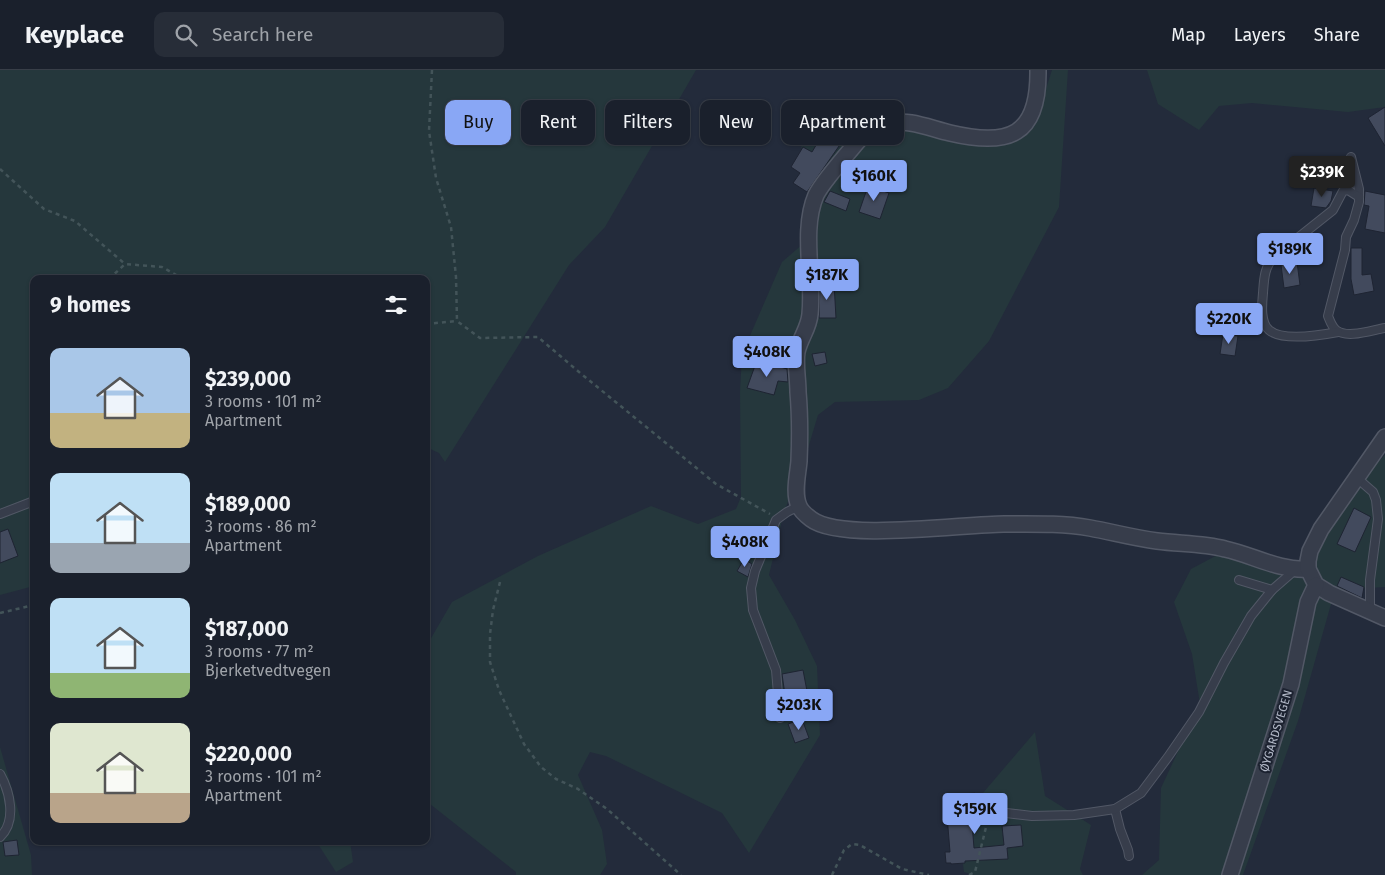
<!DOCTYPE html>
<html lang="en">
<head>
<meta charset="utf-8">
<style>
  body { margin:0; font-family:"Fira Sans",sans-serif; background:#272d38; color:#f1f3f6; height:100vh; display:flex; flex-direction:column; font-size:19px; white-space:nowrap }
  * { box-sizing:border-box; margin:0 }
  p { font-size:16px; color:#9fa3a9 }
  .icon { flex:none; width:28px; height:28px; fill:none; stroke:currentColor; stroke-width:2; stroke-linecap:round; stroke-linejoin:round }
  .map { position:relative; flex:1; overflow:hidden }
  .drawer { position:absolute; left:30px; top:205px; width:400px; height:570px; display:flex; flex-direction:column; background:#1a202c; border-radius:10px; box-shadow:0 1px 4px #0004,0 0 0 1px #383e48 }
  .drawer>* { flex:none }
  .banner { position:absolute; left:445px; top:30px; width:475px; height:45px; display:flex; gap:10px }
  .price { position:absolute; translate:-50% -42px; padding:0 11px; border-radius:5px; background:#89a7f5; color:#111; font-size:16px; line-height:32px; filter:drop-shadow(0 1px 2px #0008) }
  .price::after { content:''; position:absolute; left:50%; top:30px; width:15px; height:11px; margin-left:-8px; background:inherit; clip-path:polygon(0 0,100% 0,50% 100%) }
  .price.selected { background:#222; color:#fff }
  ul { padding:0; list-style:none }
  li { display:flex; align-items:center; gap:15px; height:125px; padding:0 20px }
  li span { display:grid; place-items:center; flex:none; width:140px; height:100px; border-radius:10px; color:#555 }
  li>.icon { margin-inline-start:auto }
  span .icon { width:60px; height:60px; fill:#fffc; stroke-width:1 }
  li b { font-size:21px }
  h2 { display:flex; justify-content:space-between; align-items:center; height:60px; padding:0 20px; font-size:21px }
  .tag { padding:0 18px; border-radius:10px; background:#1a202c; box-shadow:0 1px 4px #0004,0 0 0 1px #383e48; font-size:18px; line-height:45px }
  .tag.selected { background:#89a7f5; color:#111 }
  header { display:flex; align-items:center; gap:30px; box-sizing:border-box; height:70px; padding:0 25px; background:#1a202c; border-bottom:1px solid #383e48 }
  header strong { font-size:24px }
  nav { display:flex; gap:28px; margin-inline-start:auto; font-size:18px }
  .search { width:350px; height:45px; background:#272d38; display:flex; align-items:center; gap:12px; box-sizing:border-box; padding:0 18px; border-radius:10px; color:#9fa3a9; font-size:19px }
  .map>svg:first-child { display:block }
</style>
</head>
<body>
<header>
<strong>Keyplace</strong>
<div class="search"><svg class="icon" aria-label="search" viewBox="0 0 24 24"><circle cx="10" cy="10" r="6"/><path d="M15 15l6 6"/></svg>Search here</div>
<nav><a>Map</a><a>Layers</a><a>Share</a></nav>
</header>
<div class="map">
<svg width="1385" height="805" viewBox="0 0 1385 805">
  <rect width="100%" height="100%" fill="#232b3b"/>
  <g fill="#25373c">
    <path d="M0 0H696L605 157 569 195 445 392 439 383 426 377V209H34V516L0 525Z"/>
    <path d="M1052 0H1068L1059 137 989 271 948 318 919 330 835 332 818 345 806 385 784 442 769 505 795 550 817 596 820 665 749 783 722 743 606 686 590 682 578 705 602 760 607 794 600 805H516V802L430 734 426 726V577L452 532 538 486 651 436 698 454 736 439 741 427 740 322 742 284 782 192 811 167 820 137 801 77 812 65 871 39 930 58 1010 70 1036 50Z"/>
    <path d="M1147 0H1385V37L1348 42 1252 33 1219 36 1199 60 1158 34Z"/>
    <path d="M1385 385V517L1335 520 1298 651 1243 805H1142L1159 790 1161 718 1200 634 1192 584 1174 532 1191 499 1223 482 1284 496 1308 492 1362 407Z"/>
    <path d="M1035 662 1045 726 1091 755 1080 799 1083 805H974L964 802 961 778 971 737Z"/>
    <path d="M0 677 31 785 32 805H0Z"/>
    <path d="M316 771H350L353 792 336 802Z"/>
  </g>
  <g fill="#424a5d" stroke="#1e2432">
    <path d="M1385 37V76L1368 48Z"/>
    <path d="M828 55 846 66 807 122 793 113 800 103 791 97 803 77 812 82Z"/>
    <path d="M868 116 889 123 880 149 859 142Z"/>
    <path d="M1314 118 1333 121 1331 131 1326 138 1311 136Z"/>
    <path d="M830 121 850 129 846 141 824 132Z"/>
    <path d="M1365 121 1385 125V163L1365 159 1369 136 1364 135Z"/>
    <path d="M1351 178H1362V205L1371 204 1374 221 1354 225 1351 209Z"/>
    <path d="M1297 192 1300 215 1284 218 1281 195Z"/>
    <path d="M834 213 836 248H819L820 214Z"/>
    <path d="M1223 264 1238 266 1235 286 1220 284Z"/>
    <path d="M825 282 827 293 815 296 812 284Z"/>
    <path d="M757 290 787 299 788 312 778 311 774 325 747 318Z"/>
    <path d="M1354 438 1371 447 1355 482 1337 474Z"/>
    <path d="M8 459 18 486 0 493V462Z"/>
    <path d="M744 489 752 494 748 507 737 501Z"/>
    <path d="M1341 507 1364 517 1362 528 1337 516Z"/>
    <path d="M803 600 807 621 785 625 782 604Z"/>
    <path d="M802 649 809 668 795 673 788 654Z"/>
    <path d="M975 723 976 736H972L971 741 974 778 1004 775 1002 756 1021 755 1023 776 1007 778 1008 789 965 791V793L951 794V793H946L945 782H950L946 733 963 731V724Z"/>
    <path d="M17 770 19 785 5 786 3 772Z"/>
  </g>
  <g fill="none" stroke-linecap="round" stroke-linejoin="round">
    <defs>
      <g id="lane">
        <path d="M1351 87 1359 119V132L1354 150 1346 167 1345 180 1328 246C1330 251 1332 257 1336 260 1347 269 1372 260 1385 258"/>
        <path d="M1338 262C1322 265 1283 272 1269 260 1260 252 1262 234 1263 223 1264 210 1264 197 1274 187L1333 140 1343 121 1348 120 1359 127"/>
        <path d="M1357 408 1373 422 1376 430 1378 449 1370 510V542"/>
        <path d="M0 444 34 431"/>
        <path d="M1239 510 1272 520"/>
        <path d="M780 648 776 600 753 540 751 518 755 501 776 450 787 442 799 436"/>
        <path d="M0 704C10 722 17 751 0 767"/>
        <path d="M1115 739 1120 759 1128 780 1129 786"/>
        <path d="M989 741 1032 746 1074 745 1115 739 1141 723 1168 687 1199 642 1224 593 1251 546 1272 520 1295 500"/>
      </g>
      <g id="street">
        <path d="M1038 0C1039 66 1009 77 950 63 937 60 924 55 911 53 893 50 871 57 859 70 848 83 823 111 816 125 801 160 814 206 810 244 809 258 800 268 797 282 795 294 798 309 798 322 800 345 800 367 799 391 798 404 793 423 799 436 801 441 807 446 811 449 841 472 963 454 1004 454 1032 454 1061 453 1090 458 1112 462 1134 468 1157 471 1180 474 1203 473 1225 479 1253 485 1279 501 1308 499"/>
        <path d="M1385 367 1321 459 1310 481 1308 491V499L1316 515 1329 523 1385 548"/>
        <path d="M1230 805 1291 614 1308 532 1316 515"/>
      </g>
    </defs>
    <use href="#lane" stroke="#525866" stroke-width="10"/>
    <use href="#street" stroke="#525866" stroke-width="18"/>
    <g stroke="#435459" stroke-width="2.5" stroke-dasharray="4 4" stroke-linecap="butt">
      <path d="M432 0 429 61 436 108 451 157 456 207 457 251 480 268 538 267 579 302 716 414 770 444"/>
      <path d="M0 99 44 139 75 151 125 194"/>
      <path d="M109 209 125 194 162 197 183 209"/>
      <path d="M426 254 457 251"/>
      <path d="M500 512 493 540 490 564V592L499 620 524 674 541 697 556 709 578 719 607 739 681 805"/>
      <path d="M0 543 34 535"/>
      <path d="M832 805 844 780 852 774 860 775 902 799 929 805"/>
      <path d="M969 805 975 802 988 749"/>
    </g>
    <use href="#lane" stroke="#373d4b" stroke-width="8"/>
    <use href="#street" stroke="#373d4b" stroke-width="15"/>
  </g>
  <g text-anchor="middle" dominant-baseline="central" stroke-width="4" stroke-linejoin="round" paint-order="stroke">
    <g font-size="12" fill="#b2b8c7" stroke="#1c2230">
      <text transform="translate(1276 661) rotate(-73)">ØYGARDSVEGEN</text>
    </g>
  </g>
</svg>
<b class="price selected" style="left:1322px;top:128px">$239K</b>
<b class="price" style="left:874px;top:132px">$160K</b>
<b class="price" style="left:1290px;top:205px">$189K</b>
<b class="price" style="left:827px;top:231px">$187K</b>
<b class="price" style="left:1229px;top:275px">$220K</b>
<b class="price" style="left:767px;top:308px">$408K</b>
<b class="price" style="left:745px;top:498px">$408K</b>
<b class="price" style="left:799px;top:661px">$203K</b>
<b class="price" style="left:975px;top:765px">$159K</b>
<div class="banner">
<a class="tag selected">Buy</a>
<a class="tag">Rent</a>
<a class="tag">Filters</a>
<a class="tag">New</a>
<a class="tag">Apartment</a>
</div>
<section class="drawer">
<h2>9 homes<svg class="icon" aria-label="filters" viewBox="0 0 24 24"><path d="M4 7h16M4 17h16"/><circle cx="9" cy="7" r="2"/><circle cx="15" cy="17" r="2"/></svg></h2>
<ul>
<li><span style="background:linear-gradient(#a9c7e8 65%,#c2b280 0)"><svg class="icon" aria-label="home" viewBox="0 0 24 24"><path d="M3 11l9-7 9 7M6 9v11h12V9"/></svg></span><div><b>$239,000</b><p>3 rooms · 101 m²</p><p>Apartment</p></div></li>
<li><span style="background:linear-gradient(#bfe0f5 70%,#9aa5b1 0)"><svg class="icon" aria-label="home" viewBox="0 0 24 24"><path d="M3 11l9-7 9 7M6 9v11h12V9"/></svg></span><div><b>$189,000</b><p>3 rooms · 86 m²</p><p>Apartment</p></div></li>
<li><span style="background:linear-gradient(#bfe0f5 75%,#8fb573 0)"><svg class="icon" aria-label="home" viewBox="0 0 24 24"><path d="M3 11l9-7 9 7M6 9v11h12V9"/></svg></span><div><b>$187,000</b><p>3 rooms · 77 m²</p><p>Bjerketvedtvegen</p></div></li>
<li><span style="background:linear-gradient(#dfe7d0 70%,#b9a48a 0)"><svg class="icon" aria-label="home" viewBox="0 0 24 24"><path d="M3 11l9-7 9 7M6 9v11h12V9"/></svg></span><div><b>$220,000</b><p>3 rooms · 101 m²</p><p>Apartment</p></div></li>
</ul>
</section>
</div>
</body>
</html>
